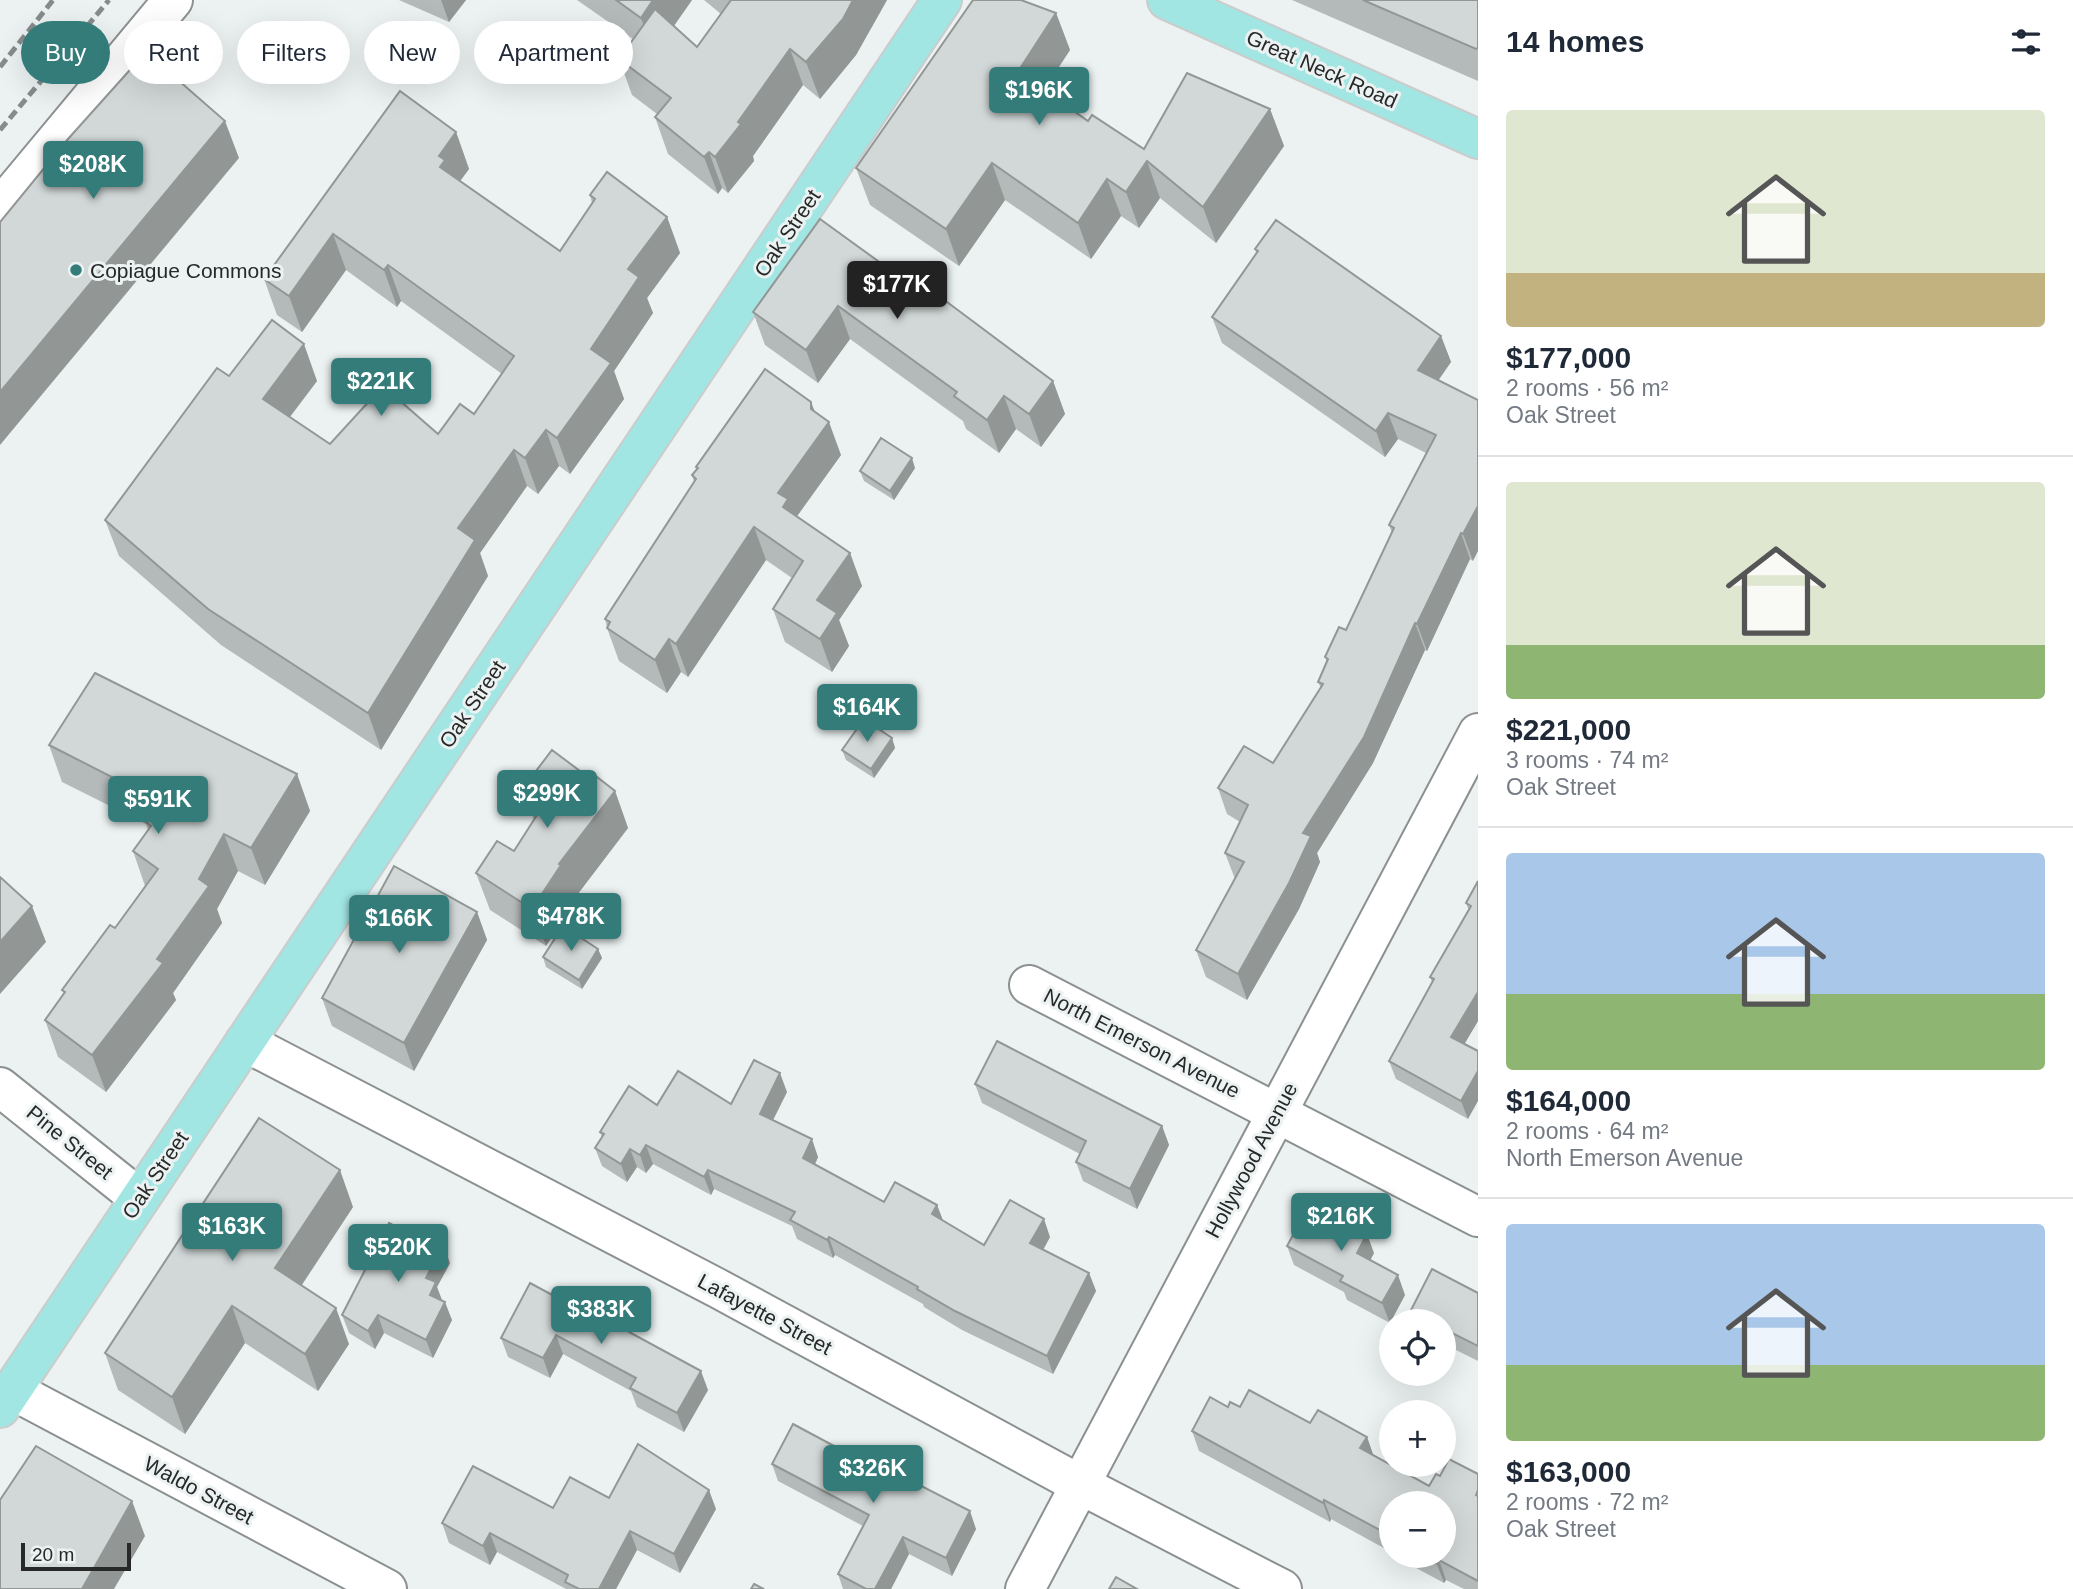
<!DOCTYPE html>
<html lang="en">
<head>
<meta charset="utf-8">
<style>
  body { margin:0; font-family:Helvetica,sans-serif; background:#f2f2f3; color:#1f2937; height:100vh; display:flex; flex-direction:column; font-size:26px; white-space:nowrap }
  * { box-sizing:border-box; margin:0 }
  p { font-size:23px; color:#747a83 }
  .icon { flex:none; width:38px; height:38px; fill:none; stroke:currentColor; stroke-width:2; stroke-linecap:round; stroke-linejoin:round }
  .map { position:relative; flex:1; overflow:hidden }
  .details { display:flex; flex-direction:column; background:#fff; width:595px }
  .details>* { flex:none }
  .guide { position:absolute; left:21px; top:21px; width:665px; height:63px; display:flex; gap:14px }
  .controls { position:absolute; left:1379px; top:1309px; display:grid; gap:14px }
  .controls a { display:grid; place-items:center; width:77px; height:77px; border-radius:50%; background:#fff; box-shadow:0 7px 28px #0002; font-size:35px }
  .scale { position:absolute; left:21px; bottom:18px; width:110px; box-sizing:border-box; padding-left:7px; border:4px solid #262928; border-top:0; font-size:19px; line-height:24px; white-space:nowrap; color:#262928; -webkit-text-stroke:5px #ecf2f2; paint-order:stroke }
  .price { position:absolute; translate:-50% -60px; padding:0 16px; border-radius:7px; background:#347c7a; color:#fff; font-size:23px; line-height:46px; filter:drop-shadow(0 2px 4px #0008) }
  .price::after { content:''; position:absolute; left:50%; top:42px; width:21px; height:16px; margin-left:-10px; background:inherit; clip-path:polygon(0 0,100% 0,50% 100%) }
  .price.current { background:#222; color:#fff }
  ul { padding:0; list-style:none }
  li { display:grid; align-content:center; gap:14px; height:371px; padding:0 28px }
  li+li { border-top:2px solid #e0e1e3 }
  li span { display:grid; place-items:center; height:217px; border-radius:7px; color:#555 }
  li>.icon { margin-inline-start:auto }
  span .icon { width:126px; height:126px; fill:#fffc; stroke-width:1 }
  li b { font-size:30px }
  h2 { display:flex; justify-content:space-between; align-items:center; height:84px; padding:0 28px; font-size:30px }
  .chip { padding:0 24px; border-radius:32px; background:#fff; box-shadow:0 7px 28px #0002; font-size:24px; line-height:63px }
  .chip.current { background:#347c7a; color:#fff }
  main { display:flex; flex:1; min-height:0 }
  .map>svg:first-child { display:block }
</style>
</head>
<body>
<main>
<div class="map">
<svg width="1478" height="1589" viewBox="0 0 1478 1589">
  <rect width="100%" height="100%" fill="#ecf2f2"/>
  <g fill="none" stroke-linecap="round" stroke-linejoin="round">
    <defs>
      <g id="minor">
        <path d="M0 208 173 0"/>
        <path d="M1029 985 1478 1217"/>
        <path d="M245 1042 719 1289 1079 1484 1282 1589"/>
        <path d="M0 1087 139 1198"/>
        <path d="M12 1390 387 1589"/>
        <path d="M1025 1589 1478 733"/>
      </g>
      <g id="major">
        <path d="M1167 0 1478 139"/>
        <path d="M0 1408 942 0"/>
      </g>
    </defs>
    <use href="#minor" stroke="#8b9090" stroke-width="42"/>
    <use href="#major" stroke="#cbcccb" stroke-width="42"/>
    <use href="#minor" stroke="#fff" stroke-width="38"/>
    <use href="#major" stroke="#a1e6e3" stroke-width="38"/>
    <g stroke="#878b8b" stroke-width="5" stroke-dasharray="10 5" stroke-linecap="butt">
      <path d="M0 67 53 0"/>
      <path d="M0 130 109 0"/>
    </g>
  </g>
  <g fill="#b4bab9">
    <path d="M399 0H466L449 22Z"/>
    <path d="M577 0H692L674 26 697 47 721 14 704 0H887L856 55 820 99 803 85 753 156 754 161 728 193 722 188 718 194 668 154 655 117 657 114 632 95 619 59 633 39Z"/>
    <path d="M1292 0H1478V81Z"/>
    <path d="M1056 13 1070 50 1044 90 1088 121 1144 149 1270 109 1284 146 1216 243 1160 198 1139 228 1121 216 1091 259 1005 200 959 266 870 205 856 168Z"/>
    <path d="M456 132 469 169 460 181 560 251 592 203 590 195 667 217 680 253 647 298 653 313 614 371 624 399 570 474 559 466 538 494 527 486 480 553 488 576 381 750 221 645 119 556 105 520 229 376 317 381 290 417 330 444 438 434 474 414 502 374 401 301 397 307 346 270 302 332 277 315 264 279Z"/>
    <path d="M1255 249 1441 336 1451 362 1438 380 1473 561 1470 559 1427 651 1425 650 1373 763 1317 853 1320 862 1299 909 1247 1000 1206 977 1196 950 1235 879 1225 853 1240 822 1227 814 1218 788 1273 763 1321 688 1318 682 1327 662 1325 657 1346 630 1392 533 1389 525 1426 453 1398 439 1385 457 1222 343 1212 317 1256 253Z"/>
    <path d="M918 290 1053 381 1065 414 1041 447 1016 429 999 453 966 429 963 421 850 339 818 383 765 345 753 312Z"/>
    <path d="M811 402 815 412 841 455 797 516 850 553 862 586 839 620 849 646 832 672 785 642 773 609 792 578 766 560 688 677 681 672 667 693 619 661 607 628V627L605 619 694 482 692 475 697 470 696 467Z"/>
    <path d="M915 468 894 500 864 481 860 471Z"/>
    <path d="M892 738 895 748 874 778 846 760 842 750Z"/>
    <path d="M49 745 297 774 310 811 265 885 238 871 217 909 222 923 173 993 176 1000 106 1092 58 1057 45 1020 64 994 62 990 115 928 145 886 133 851 148 830 146 824 62 782Z"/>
    <path d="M588 777 615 791 628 828 574 899 575 902 546 946 490 910 476 873 514 851 534 820 523 788Z"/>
    <path d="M1478 881V1021L1464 1044 1468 1119 1396 1079 1389 1061 1432 982 1430 977 1469 911 1466 903Z"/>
    <path d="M477 912 487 940 414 1071 332 1026 322 998Z"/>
    <path d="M598 949 602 958 582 989 546 967 543 957Z"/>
    <path d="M975 1084 1162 1126 1169 1145 1137 1209 1083 1181 1076 1162 1080 1154 982 1103Z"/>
    <path d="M787 1092 773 1120 818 1157 815 1165 884 1202 937 1205 943 1221 984 1245 1050 1237 1043 1250 1089 1273 1096 1291 1053 1374 962 1330 924 1307 923 1304 835 1255 833 1258 797 1239 792 1226 714 1189 711 1195 653 1164 646 1173 637 1167 627 1182 602 1166 595 1148 602 1137 600 1132 657 1105 731 1104Z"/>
    <path d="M353 1207 302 1285 349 1344 318 1391 245 1343 185 1434 118 1390 105 1353Z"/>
    <path d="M1287 1246 1374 1253 1370 1260 1405 1295 1390 1323 1347 1300 1344 1292 1294 1265Z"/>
    <path d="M450 1263 437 1287 442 1301 452 1320 433 1358 384 1333 375 1349 349 1333 342 1315Z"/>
    <path d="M530 1283 708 1390 684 1432 637 1407 631 1391 563 1354 550 1378 508 1357 501 1338Z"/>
    <path d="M1478 1293V1361L1444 1344V1321H1413L1410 1312Z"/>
    <path d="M1228 1407H1240L1367 1437 1373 1455 1429 1486 1440 1476 1478 1474V1589H1464L1446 1580 1444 1583 1405 1562 1404 1559 1398 1556H1444L1391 1503V1552L1331 1519 1330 1522 1199 1451 1192 1431Z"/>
    <path d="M772 1464 976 1529 952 1576 909 1554 891 1589H843L838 1574 863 1526 778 1481Z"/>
    <path d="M609 1498 716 1509 680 1573 637 1550 616 1589H566L497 1552 490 1565 449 1543 442 1523 553 1508Z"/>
  </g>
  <g fill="#929796">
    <path d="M441 0H466L449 22Z"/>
    <path d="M653 0H692L654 54 641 18Z"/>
    <path d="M853 0H887L856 55 820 99 806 62Z"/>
    <path d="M1056 13 1070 50 1043 91 1053 116 1021 67Z"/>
    <path d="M790 49 803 85 753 156 754 161 728 193 715 157 738 122Z"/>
    <path d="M1270 109 1284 146 1216 243 1203 207Z"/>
    <path d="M225 121 239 158 0 445V392Z"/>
    <path d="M456 132 469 169 455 188 440 167 439 156Z"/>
    <path d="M709 152 722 188 718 194 704 157Z"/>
    <path d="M1147 161 1160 198 1139 228 1126 192Z"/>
    <path d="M992 163 1005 200 959 266 946 229Z"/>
    <path d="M1107 179 1121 216 1091 259 1078 223Z"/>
    <path d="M667 217 680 253 647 298 653 313 614 371 624 399 570 474 557 438 591 349 628 269Z"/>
    <path d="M333 234 346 270 302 332 289 296Z"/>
    <path d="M388 265 401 301 397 307 384 270Z"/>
    <path d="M838 306 850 339 818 383 806 350Z"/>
    <path d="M1441 336 1451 362 1427 397 1418 370Z"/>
    <path d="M304 344 317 381 276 435 263 399Z"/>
    <path d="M1053 381 1065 414 1041 447 1029 414Z"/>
    <path d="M1004 396 1016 429 999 453 987 420Z"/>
    <path d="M811 402 822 432 829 422 841 455 795 519V540L778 493 811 409Z"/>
    <path d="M1388 413 1398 439 1385 457 1376 431Z"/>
    <path d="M546 430 559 466 538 494 525 458Z"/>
    <path d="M514 450 527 486 480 553 488 576 381 750 368 713 458 528Z"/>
    <path d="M912 458 915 468 894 500 890 491Z"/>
    <path d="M1478 506V551L1473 561 1463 534Z"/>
    <path d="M754 527 766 560 688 677 676 644Z"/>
    <path d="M1461 533 1470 559 1427 651 1417 624Z"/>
    <path d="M850 553 862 586 839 620 849 646 832 672 820 639 817 600Z"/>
    <path d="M1415 623 1425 650 1373 763 1317 853 1320 862 1299 909 1247 1000 1238 974 1303 833Z"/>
    <path d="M669 639 681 672 667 693 655 660Z"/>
    <path d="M892 738 895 748 874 778 871 769Z"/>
    <path d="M297 774 310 811 265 885 251 848Z"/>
    <path d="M615 791 628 828 574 899 575 902 546 946 532 909 559 864Z"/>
    <path d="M224 834 238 871 217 909 222 923 173 993 176 1000 106 1092 92 1055 199 879Z"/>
    <path d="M32 906 46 942 0 994V942Z"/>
    <path d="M477 912 487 940 414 1071 404 1043Z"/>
    <path d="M598 949 602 958 582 989 579 980Z"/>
    <path d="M1478 992V1021L1458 1055 1451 1037Z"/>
    <path d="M1478 1071V1101L1468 1119 1461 1101Z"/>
    <path d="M780 1073 787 1092 767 1132 760 1114Z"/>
    <path d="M1162 1126 1169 1145 1137 1209 1130 1189Z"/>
    <path d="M812 1139 818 1157 809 1176 803 1158Z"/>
    <path d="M646 1145 653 1164 646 1173 640 1155Z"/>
    <path d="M630 1149 637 1167 627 1182 621 1164Z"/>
    <path d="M340 1170 353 1207 289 1304 275 1268Z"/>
    <path d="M708 1170 714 1189 711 1195 704 1177Z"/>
    <path d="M937 1205 944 1223 932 1214Z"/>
    <path d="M1044 1219 1050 1237 1037 1261 1030 1243Z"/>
    <path d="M1367 1234 1374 1253 1364 1272 1357 1253Z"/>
    <path d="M829 1237 835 1255 833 1258 827 1240Z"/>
    <path d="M443 1245 450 1263 437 1287 442 1300 430 1295 426 1278Z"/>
    <path d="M1089 1273 1096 1291 1053 1374 1047 1356Z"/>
    <path d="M1398 1275 1405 1295 1390 1323 1382 1303Z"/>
    <path d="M445 1302 452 1320 433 1358 426 1340Z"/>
    <path d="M232 1306 245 1343 185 1434 172 1397Z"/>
    <path d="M336 1308 349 1344 318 1391 305 1354Z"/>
    <path d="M378 1315 384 1333 375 1349 368 1331Z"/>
    <path d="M556 1335 563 1354 550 1378 543 1358Z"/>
    <path d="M701 1371 708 1390 684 1432 677 1413Z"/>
    <path d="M1367 1437 1374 1457 1360 1448Z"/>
    <path d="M709 1490 716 1509 680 1573 674 1554Z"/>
    <path d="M1324 1500 1331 1519 1330 1522 1323 1503Z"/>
    <path d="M132 1501 145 1536 114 1589H82Z"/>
    <path d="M970 1511 976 1529 952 1576 946 1558Z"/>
    <path d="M630 1531 637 1550 616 1589H599Z"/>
    <path d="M490 1533 497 1552 490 1565 483 1546Z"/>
    <path d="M903 1537 909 1554 891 1589H875Z"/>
    <path d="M1439 1560 1446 1580 1444 1583 1437 1564Z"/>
  </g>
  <g fill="#d1d8d7" stroke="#929796" stroke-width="2">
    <path d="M616 0H653L641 18Z"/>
    <path d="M731 0H853L843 19 806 62 790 49 738 122 741 124 715 157 709 152 704 157 655 117 671 98 619 59 655 9 697 47Z"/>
    <path d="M973 0H1021L1056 13 1021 67 1039 79 1036 84 1088 121 1092 115 1144 149 1187 73 1270 109 1203 207 1147 161 1126 192 1107 179 1078 223 992 163 946 229 856 168Z"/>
    <path d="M1363 0H1478V48L1476 49Z"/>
    <path d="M146 52 225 121 0 392V222L68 139Z"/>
    <path d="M400 91 456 132 439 156 445 160 440 167 560 251 595 199 590 195 607 172 667 217 628 269 639 277 591 349 611 363 557 438 546 430 525 458 514 450 458 528 475 540 368 713 208 609 105 520 217 368 229 376 272 320 304 344 263 399 330 444 383 386 438 434 460 404 474 414 514 356 388 265 384 270 333 234 289 296 264 279Z"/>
    <path d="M820 219 918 290 923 284 1053 381 1029 414 1004 396 987 420 954 396 957 392 838 306 806 350 753 312Z"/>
    <path d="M1276 220 1441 336 1418 370 1478 400V506L1463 534 1461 533 1417 624 1415 623 1364 737 1303 833 1311 836 1289 883 1238 974 1196 950 1244 862 1225 853 1248 805 1218 788 1244 746 1273 763 1323 684 1318 682 1328 659 1325 657 1339 627 1346 630 1394 528 1389 525 1436 435 1388 413 1376 431 1212 317 1258 251 1255 249Z"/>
    <path d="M765 369 811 402V409L829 422 778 493 788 499 783 507 850 553 817 600 837 613 820 639 773 609 803 561 754 527 676 644 669 639 655 660 607 628 610 622 605 619 696 479 692 475 698 468 696 467Z"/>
    <path d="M881 438 912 458 890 491 860 471Z"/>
    <path d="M95 673 297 774 251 848 224 834 199 879 209 886 157 959 163 963 92 1055 45 1020 65 992 62 990 110 925 115 928 158 869 133 851 151 826 145 821 159 801 49 745Z"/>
    <path d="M864 719 892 738 871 769 842 750Z"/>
    <path d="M552 750 588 777 592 773 615 791 559 864 561 865 532 909 476 873 497 841 514 851 544 804 523 788Z"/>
    <path d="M394 866 477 912 404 1043 322 998Z"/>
    <path d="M0 877 32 906 0 942Z"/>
    <path d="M1478 881V992L1451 1037 1478 1051V1071L1461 1101 1389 1061 1434 979 1430 977 1471 906 1466 903Z"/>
    <path d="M563 926 598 949 579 980 543 957Z"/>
    <path d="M997 1041 1162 1126 1130 1189 1076 1162 1086 1141 975 1084Z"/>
    <path d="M754 1060 780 1073 760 1114 812 1139 803 1158 884 1202 895 1182 937 1205 932 1214 984 1245 1010 1200 1044 1219 1030 1243 1089 1273 1047 1356 955 1311 917 1289 918 1287 829 1237 827 1240 790 1220 795 1212 708 1170 704 1177 646 1145 640 1155 630 1149 621 1164 595 1148 604 1134 600 1132 629 1086 657 1105 678 1071 731 1104Z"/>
    <path d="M259 1118 340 1170 275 1268 336 1308 305 1354 232 1306 172 1397 105 1353Z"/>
    <path d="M1310 1204 1367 1234 1357 1253 1398 1275 1382 1303 1340 1281 1343 1276 1287 1246Z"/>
    <path d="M389 1223 402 1230 405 1225 443 1245 426 1278 436 1282 430 1295 445 1302 426 1340 378 1315 368 1331 342 1315Z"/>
    <path d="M1432 1269 1478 1293V1346L1444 1329V1321H1429L1410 1312Z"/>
    <path d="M530 1283 595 1318 596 1314 701 1371 677 1413 630 1388 636 1378 556 1335 543 1358 501 1338Z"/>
    <path d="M1249 1390 1310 1423 1318 1410 1367 1437 1360 1448 1429 1486 1436 1474 1440 1476 1449 1459 1478 1474V1490L1476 1495 1478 1496V1581L1439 1560 1437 1564 1422 1556H1444V1503H1391V1536L1324 1500 1323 1503 1192 1431 1210 1397 1228 1407 1230 1402 1240 1407Z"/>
    <path d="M793 1424 903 1483 906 1478 970 1511 946 1558 903 1537 875 1589H866L838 1574 869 1515 772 1464Z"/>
    <path d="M638 1444 709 1490 674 1554 630 1531 599 1589H579L565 1582 568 1575 490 1533 483 1546 442 1523 473 1466 553 1508 570 1477 609 1498Z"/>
    <path d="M36 1446 132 1501 82 1589H0V1500Z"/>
    <path d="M1116 1577 1137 1589H1109Z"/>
    <path d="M754 1584 764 1589H751Z"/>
  </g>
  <circle fill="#347c7a" stroke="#ecf2f2" stroke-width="2.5" cx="76" cy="270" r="7"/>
  <g text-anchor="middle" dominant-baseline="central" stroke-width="6" stroke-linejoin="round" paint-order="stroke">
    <g font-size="21" fill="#262928" stroke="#ecf2f2">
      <text transform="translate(1322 69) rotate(24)">Great Neck Road</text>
      <text transform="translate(787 233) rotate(-56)">Oak Street</text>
      <text transform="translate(472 704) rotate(-56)">Oak Street</text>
      <text transform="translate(1142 1043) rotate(27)">North Emerson Avenue</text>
      <text transform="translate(70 1142) rotate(39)">Pine Street</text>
      <text transform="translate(1251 1160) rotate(-62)">Hollywood Avenue</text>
      <text transform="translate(155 1175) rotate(-56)">Oak Street</text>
      <text transform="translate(765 1314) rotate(28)">Lafayette Street</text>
      <text transform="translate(199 1490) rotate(28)">Waldo Street</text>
    </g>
    <g font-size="21" fill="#262928" stroke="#ecf2f2" text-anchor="start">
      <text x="90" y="270">Copiague Commons</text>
    </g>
  </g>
</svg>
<div class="controls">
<a><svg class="icon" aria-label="locate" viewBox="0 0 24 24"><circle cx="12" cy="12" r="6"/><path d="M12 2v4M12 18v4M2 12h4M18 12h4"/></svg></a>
<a>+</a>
<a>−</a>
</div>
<div class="scale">20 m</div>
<b class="price" style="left:1039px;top:127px">$196K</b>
<b class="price" style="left:93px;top:201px">$208K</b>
<b class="price current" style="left:897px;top:321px">$177K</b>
<b class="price" style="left:381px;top:418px">$221K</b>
<b class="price" style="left:867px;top:744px">$164K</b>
<b class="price" style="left:547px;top:830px">$299K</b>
<b class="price" style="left:158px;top:836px">$591K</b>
<b class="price" style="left:571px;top:953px">$478K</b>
<b class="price" style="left:399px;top:955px">$166K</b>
<b class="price" style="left:1341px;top:1253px">$216K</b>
<b class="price" style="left:232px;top:1263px">$163K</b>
<b class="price" style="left:398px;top:1284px">$520K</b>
<b class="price" style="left:601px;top:1346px">$383K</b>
<b class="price" style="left:873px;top:1505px">$326K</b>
<div class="guide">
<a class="chip current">Buy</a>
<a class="chip">Rent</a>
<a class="chip">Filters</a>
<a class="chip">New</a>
<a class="chip">Apartment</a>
</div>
</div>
<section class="details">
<h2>14 homes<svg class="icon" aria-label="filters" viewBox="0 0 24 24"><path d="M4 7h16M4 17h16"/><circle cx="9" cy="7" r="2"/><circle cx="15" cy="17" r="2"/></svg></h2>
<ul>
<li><span style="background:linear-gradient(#dfe7d0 75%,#c2b280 0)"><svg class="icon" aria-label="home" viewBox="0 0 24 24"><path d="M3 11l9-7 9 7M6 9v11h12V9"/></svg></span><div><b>$177,000</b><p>2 rooms · 56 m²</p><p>Oak Street</p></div></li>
<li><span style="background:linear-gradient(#dfe7d0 75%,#8fb573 0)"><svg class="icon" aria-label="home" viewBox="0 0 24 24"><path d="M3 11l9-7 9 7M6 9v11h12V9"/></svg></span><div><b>$221,000</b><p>3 rooms · 74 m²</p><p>Oak Street</p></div></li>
<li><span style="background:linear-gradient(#a9c7e8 65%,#8fb573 0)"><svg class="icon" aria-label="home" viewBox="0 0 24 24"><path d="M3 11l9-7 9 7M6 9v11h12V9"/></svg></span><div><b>$164,000</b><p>2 rooms · 64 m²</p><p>North Emerson Avenue</p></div></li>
<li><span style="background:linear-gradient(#a9c7e8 65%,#8fb573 0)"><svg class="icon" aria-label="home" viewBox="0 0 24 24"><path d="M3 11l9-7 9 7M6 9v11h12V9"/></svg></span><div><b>$163,000</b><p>2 rooms · 72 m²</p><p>Oak Street</p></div></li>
</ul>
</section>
</main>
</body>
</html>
